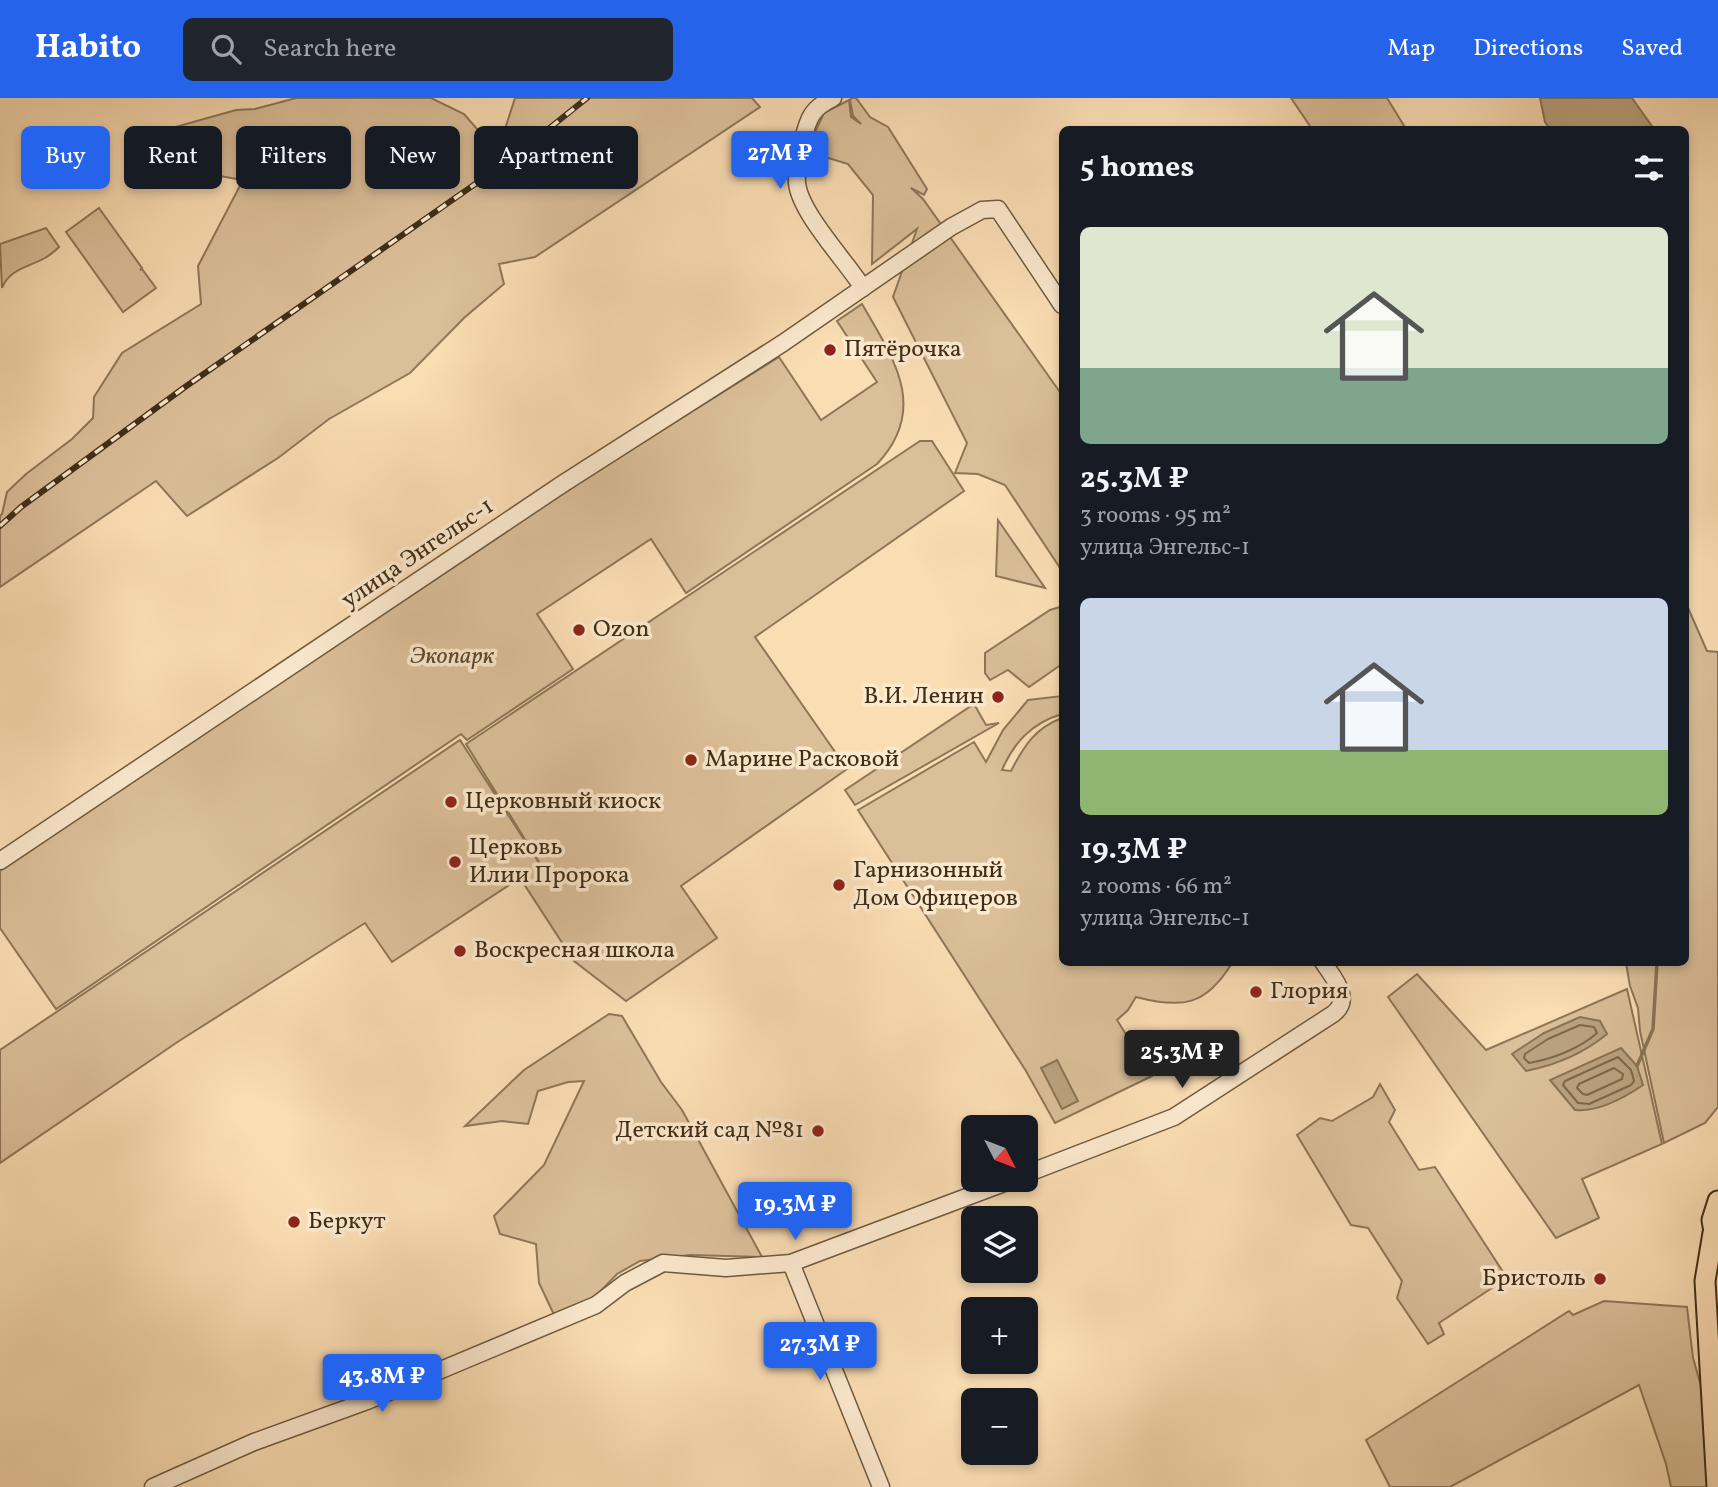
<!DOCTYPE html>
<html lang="en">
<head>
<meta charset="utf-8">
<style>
  body { margin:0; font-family:Vollkorn,serif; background:#20242c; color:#f1f3f6; height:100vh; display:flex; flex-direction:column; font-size:26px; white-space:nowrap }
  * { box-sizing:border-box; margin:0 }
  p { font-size:23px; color:#9ea1a6 }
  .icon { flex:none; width:38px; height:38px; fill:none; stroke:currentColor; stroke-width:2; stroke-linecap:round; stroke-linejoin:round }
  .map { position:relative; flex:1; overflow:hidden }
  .side { position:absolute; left:1059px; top:28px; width:630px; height:840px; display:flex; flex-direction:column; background:#171b24; border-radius:10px; box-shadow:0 4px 10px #0003 }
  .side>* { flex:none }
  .top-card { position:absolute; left:21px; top:28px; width:665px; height:63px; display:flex; gap:14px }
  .needle { width:46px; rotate:132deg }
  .buttons { position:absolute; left:961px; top:1017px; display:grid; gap:14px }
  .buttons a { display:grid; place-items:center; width:77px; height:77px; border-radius:10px; background:#171b24; box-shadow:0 4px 10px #0003; font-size:35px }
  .price { position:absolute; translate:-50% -60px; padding:0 16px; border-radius:7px; background:#2563eb; color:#fff; font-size:23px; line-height:46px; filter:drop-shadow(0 2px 4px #0008) }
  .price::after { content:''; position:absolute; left:50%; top:42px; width:21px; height:16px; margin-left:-10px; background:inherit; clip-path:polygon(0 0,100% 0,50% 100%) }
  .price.selected { background:#222; color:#fff }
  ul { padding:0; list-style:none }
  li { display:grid; align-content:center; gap:14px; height:371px; padding:0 21px }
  li span { display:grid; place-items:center; height:217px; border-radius:10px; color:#555 }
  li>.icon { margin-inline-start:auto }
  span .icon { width:126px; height:126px; fill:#fffc; stroke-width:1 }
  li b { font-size:30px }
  h2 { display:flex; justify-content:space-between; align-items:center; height:84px; padding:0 21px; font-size:30px }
  .chip { padding:0 24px; border-radius:10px; background:#171b24; box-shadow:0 4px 10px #0003; font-size:24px; line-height:63px }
  .chip.selected { background:#2563eb; color:#fff }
  header { display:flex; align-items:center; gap:42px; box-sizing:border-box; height:98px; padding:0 35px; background:#2563eb; color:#fff }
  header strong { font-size:33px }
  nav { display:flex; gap:38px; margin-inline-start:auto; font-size:24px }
  .search { width:490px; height:63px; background:#20242c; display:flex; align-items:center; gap:18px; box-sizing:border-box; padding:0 24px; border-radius:10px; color:#9ea1a6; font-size:26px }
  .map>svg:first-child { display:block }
</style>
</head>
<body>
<header>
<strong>Habito</strong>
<div class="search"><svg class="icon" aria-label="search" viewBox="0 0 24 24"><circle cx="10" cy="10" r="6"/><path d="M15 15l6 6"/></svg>Search here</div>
<nav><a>Map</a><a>Directions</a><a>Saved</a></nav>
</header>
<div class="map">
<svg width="1718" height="1389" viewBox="0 0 1718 1389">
  <rect width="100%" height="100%" fill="#fbddb4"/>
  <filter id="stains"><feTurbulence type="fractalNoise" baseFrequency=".00286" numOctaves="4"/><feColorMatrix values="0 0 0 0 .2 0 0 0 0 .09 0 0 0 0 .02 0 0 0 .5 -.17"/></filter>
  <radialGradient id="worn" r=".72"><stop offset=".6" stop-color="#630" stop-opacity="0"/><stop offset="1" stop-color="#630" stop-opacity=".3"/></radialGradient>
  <g fill="#dbbf99" stroke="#8e7658" stroke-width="2">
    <path d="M296 0H431L464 16 484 39 505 31 515 0H752L760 9 535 159 499 166 504 186 464 220 410 275 329 321 278 360 187 418 156 383 0 489V418L2 416 7 394 26 376 72 341 93 320 94 299 122 255 201 206 198 168 243 82 190 73 147 76 125 43 236 12 255 11Z"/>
    <path d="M852 0H856L870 19 888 29 927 91 924 97 911 90 923 101 1062 297V473L1005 387 978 376 955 375 967 345 893 199 917 131 872 166 873 97 848 66 819 57 809 47 824 15 849 2 851 19 861 26 853 18 850 2Z"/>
    <path d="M1291 0H1387L1406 31H1312Z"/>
    <path d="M99 110 142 170 140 172 142 171 156 190 123 214 66 134Z"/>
    <path d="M46 130 59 149C55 153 50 157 45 160 29 169 9 171 2 190L0 146Z"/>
    <path d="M862 206C894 261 929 311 877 366L686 495 651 441 537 516 573 571 467 642 461 636 56 911 0 830V773L372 519 610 365 779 259 821 322 877 284 837 223Z"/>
    <path d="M920 343H932L964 393 755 539 847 671 681 788 717 840 626 903 574 863 520 780 392 864 365 825 179 943 0 1065V952L460 642 557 793 466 646Z"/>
    <path d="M998 422 1045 490 996 478Z"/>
    <path d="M1685 503 1707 553 1718 554V1009L1705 1025 1664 1045 1640 933 1638 910 1630 888 1626 865 1685 864Z"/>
    <path d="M1060 509 1062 511V566L1029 589 1008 572 990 582 985 575V555L1050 512Z"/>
    <path d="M1062 598V616C1032 625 1014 644 1002 672L1011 673C1024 648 1035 630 1062 620V864L1232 865C1206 908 1182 911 1136 899L1128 912 1117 922 1152 978 1055 1025 1026 973 858 712 974 644 986 664 1003 632 1028 602Z"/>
    <path d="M974 606 986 627 999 625 855 707 845 692Z"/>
    <path d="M1417 876 1486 952 1627 891 1662 1046 1582 1081 1599 1120 1556 1140 1388 899Z"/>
    <path d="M609 916 622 918 661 984 682 1012 762 1159 690 1157 640 1163 617 1176 591 1203 556 1221 539 1185 536 1146 500 1136 494 1118 544 1067 584 983 568 984 538 993 528 1026 502 1023 465 1028 524 972Z"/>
    <path d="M1380 986 1395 1012 1389 1024 1419 1072 1435 1069 1507 1180 1439 1225 1444 1236 1428 1246 1397 1200 1402 1183 1368 1130 1351 1127 1297 1037 1320 1020 1332 1023 1373 999Z"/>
    <path d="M1604 1203 1687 1209 1693 1260 1703 1295 1707 1389H1671L1666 1366 1639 1287 1450 1389H1390L1366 1342 1569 1213 1573 1217Z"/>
  </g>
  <g fill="#bba27f" stroke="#8a7455" stroke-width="2">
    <path d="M1540 0H1632L1654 31H1550L1545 24Z"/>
    <path d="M1580 919 1600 923 1607 936C1583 956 1556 967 1526 973L1512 956 1544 935Z"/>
    <path d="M1621 950 1637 968 1643 987C1624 1000 1598 1014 1575 1012L1550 982Z"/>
    <path d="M1057 962 1078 1003 1062 1011 1041 970Z"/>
  </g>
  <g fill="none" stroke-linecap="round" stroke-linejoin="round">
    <g stroke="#7e684b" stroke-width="2">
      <path d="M1580 927 1594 929 1597 935C1579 951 1552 961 1529 965L1524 960 1525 956 1548 941Z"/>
      <path d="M1618 959 1631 972 1634 983 1631 987 1589 1006 1578 1005 1563 987 1565 983Z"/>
      <path d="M1614 970 1623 976 1622 981 1587 997 1583 996 1577 990 1579 986Z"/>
    </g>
    <path stroke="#8a7455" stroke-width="3.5" d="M1637 968 1653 931 1657 864"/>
    <defs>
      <g id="minor">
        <path d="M833 0C812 10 808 20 803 42 800 54 796 72 797 85 800 115 846 163 863 190"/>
        <path d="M0 763 564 385 783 245 951 129 982 112 998 111 1062 207"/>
        <path d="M1026 1076 1174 1019 1333 916C1353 901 1334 881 1323 864"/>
        <path d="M791 1165 881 1389"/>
        <path d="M153 1389 254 1344 367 1303 596 1207 625 1185 663 1165 726 1170 791 1165 1012 1082"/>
      </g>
      <g id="major">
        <path d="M1713 1135 1705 1183 1717 1389"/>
        <path d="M1716 1145 1712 1122 1718 1103"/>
      </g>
    </defs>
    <use href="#minor" stroke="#6f5a3e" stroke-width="19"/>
    <use href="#major" stroke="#402e17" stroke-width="23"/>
    <use href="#minor" stroke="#fce9ce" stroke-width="16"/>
    <use href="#major" stroke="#fbddb4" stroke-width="19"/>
    <defs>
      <path id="rail" d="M0 428 21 409 185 289 511 61 587 0"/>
    </defs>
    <use href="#rail" stroke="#402e17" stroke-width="6"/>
    <use href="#rail" stroke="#fce9ce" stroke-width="3.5" stroke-dasharray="10" stroke-linecap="butt"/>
  </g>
  <g fill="#8f2418" stroke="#fce9ce" stroke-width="2.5">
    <circle cx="830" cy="252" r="7"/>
    <circle cx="579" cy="532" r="7"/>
    <circle cx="998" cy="599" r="7"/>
    <circle cx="691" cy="662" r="7"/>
    <circle cx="451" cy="704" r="7"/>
    <circle cx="455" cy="764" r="7"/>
    <circle cx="839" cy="787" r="7"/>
    <circle cx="460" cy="853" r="7"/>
    <circle cx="1256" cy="894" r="7"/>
    <circle cx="818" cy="1033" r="7"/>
    <circle cx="294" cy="1124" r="7"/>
    <circle cx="1600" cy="1181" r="7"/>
  </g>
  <g text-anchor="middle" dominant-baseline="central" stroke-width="7" stroke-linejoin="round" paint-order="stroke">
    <g font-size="24" fill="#402e17" stroke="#fce9ce" text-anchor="start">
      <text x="844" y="252">Пятёрочка</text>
      <text x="593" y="532">Ozon</text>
      <text x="984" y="599" text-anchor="end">В.И. Ленин</text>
      <text x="705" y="662">Марине Расковой</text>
      <text x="465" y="704">Церковный киоск</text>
      <text x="469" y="750">Церковь<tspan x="469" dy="28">Илии Пророка</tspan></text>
      <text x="853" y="773">Гарнизонный<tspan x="853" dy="28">Дом Офицеров</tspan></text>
      <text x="474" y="853">Воскресная школа</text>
      <text x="1270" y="894">Глория</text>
      <text x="804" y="1033" text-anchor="end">Детский сад №81</text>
      <text x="308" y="1124">Беркут</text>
      <text x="1586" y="1181" text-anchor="end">Бристоль</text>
    </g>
    <g font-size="24" fill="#402e17" stroke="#fce9ce">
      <text transform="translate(418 456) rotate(-34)">улица Энгельс-1</text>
    </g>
    <g font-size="24" font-style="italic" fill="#5f4b31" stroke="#fce9ce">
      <text x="452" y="559">Экопарк</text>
    </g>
  </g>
  <rect width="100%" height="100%" filter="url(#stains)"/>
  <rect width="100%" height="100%" fill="url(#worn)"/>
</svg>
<div class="buttons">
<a><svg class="needle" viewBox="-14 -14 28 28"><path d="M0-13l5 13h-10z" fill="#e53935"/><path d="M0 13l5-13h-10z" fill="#9ea1a6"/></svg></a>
<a><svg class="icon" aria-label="layers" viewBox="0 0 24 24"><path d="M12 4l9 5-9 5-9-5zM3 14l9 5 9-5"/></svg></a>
<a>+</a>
<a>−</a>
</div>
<b class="price" style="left:780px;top:93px">27M ₽</b>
<b class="price selected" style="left:1182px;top:992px">25.3M ₽</b>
<b class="price" style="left:795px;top:1144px">19.3M ₽</b>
<b class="price" style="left:820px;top:1284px">27.3M ₽</b>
<b class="price" style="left:382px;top:1316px">43.8M ₽</b>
<div class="top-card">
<a class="chip selected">Buy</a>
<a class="chip">Rent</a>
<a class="chip">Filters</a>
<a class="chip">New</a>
<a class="chip">Apartment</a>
</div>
<section class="side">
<h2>5 homes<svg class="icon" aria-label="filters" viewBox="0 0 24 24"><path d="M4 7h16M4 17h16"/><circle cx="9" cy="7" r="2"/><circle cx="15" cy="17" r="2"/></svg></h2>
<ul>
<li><span style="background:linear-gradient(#dfe7d0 65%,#7fa58c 0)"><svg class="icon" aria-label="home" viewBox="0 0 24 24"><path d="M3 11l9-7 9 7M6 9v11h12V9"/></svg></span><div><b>25.3M ₽</b><p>3 rooms · 95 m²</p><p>улица Энгельс-1</p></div></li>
<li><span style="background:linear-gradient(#c9d6e8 70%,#8fb573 0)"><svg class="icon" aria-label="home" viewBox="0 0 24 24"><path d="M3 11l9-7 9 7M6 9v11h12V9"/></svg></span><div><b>19.3M ₽</b><p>2 rooms · 66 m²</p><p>улица Энгельс-1</p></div></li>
</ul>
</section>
</div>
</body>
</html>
